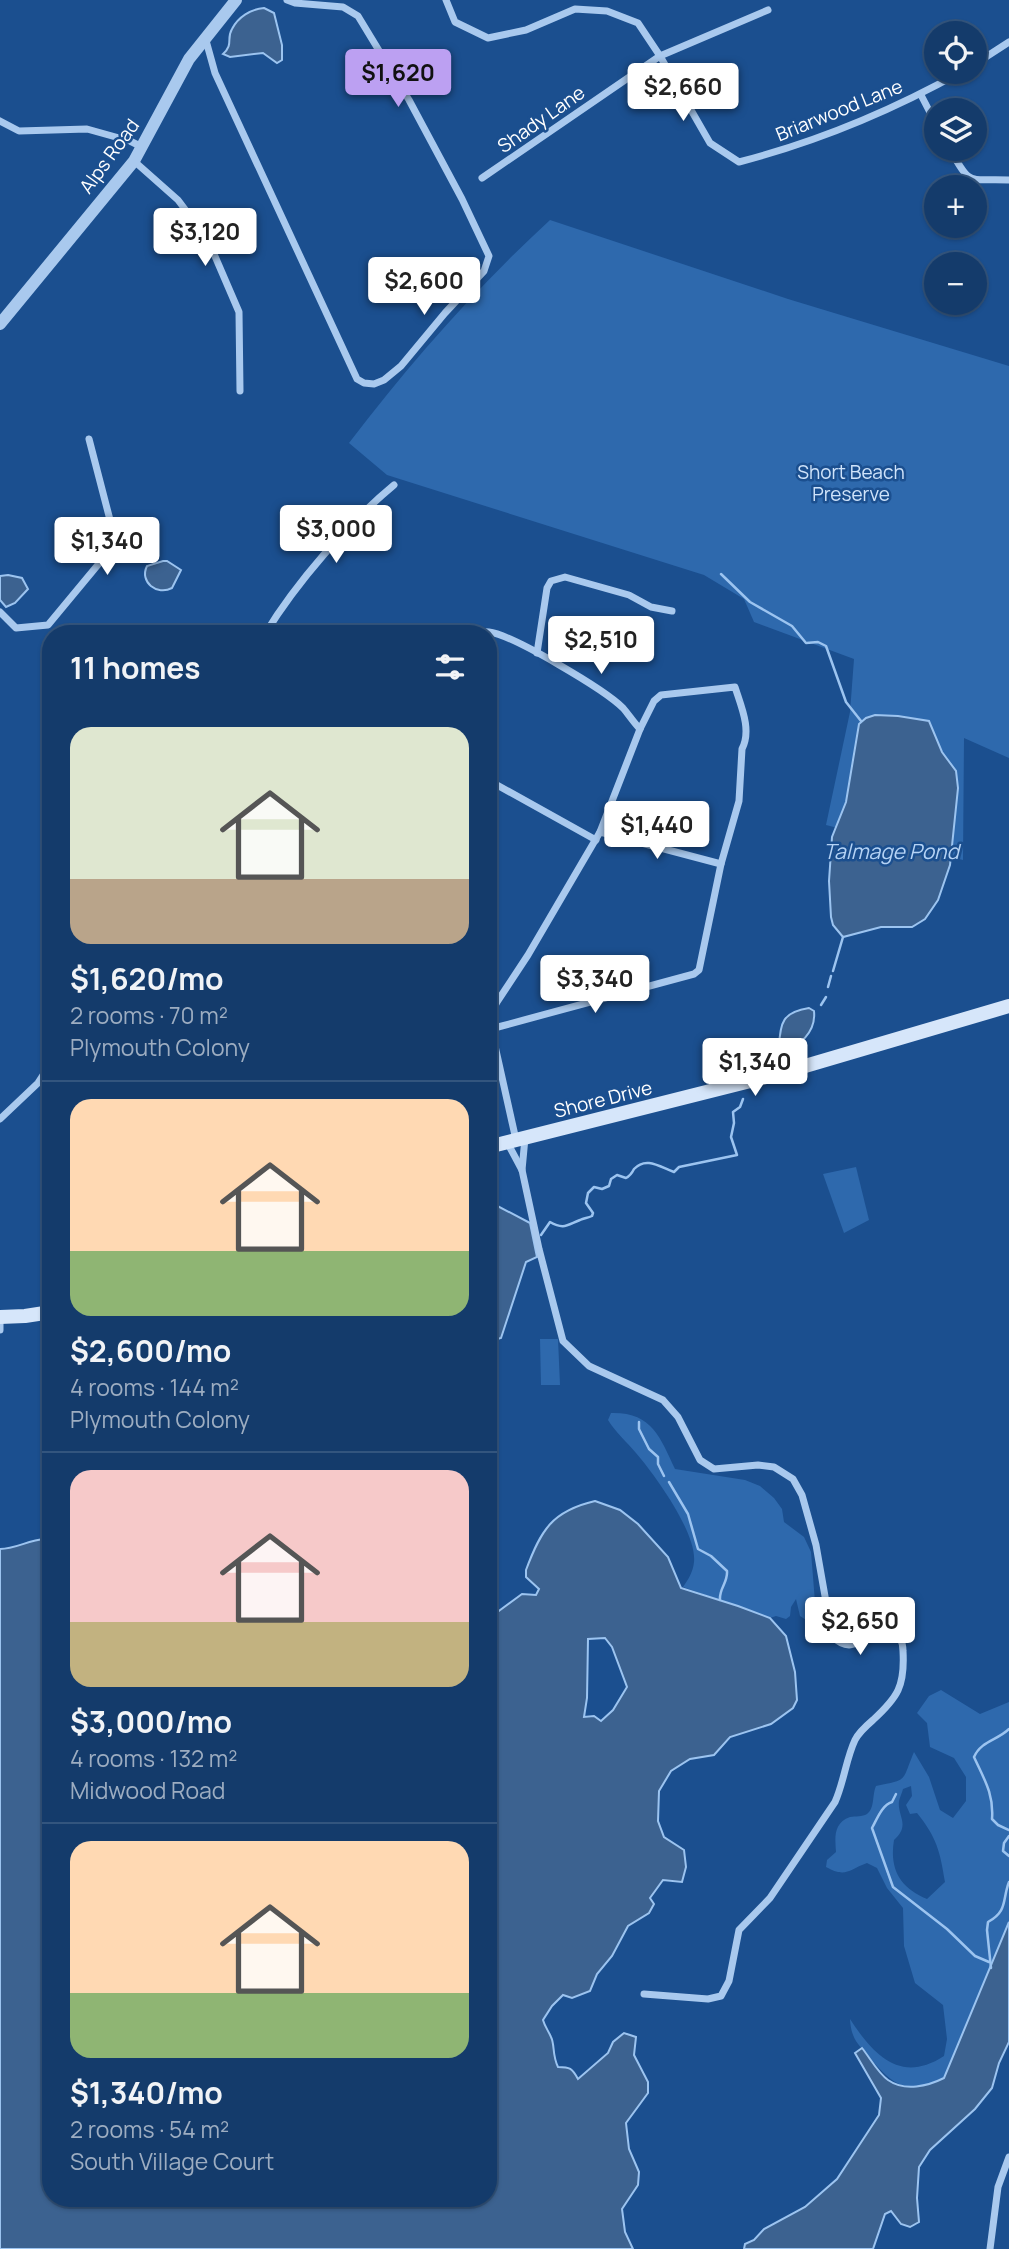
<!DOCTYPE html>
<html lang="en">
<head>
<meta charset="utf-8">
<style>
  body { margin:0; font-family:Manrope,sans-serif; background:#214673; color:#f1f3f6; height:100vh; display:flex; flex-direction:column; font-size:26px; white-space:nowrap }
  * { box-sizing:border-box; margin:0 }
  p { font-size:23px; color:#9dadc1 }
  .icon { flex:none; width:38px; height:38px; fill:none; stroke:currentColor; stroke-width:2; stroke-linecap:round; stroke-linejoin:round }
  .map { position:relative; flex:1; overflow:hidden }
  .panel { position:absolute; left:42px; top:625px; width:455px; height:1582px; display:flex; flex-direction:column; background:#143b6b; border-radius:28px; box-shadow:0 2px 5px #0004,0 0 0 2px #33557e }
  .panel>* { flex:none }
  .tools { position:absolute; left:924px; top:21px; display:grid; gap:14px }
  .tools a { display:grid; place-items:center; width:63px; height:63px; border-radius:50%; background:#143b6b; box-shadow:0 2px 5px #0004,0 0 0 2px #33557e; font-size:35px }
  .price { position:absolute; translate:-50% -60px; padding:0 16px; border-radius:7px; background:#fff; color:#222; font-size:23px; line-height:46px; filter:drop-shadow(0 2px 4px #0008) }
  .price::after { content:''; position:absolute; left:50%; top:42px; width:21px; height:16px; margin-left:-10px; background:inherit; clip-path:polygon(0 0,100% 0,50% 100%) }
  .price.selected { background:#bca0f2; color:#111 }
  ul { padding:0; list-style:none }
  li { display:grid; align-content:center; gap:14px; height:371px; padding:0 28px }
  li+li { border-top:2px solid #33557e }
  li span { display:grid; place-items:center; height:217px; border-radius:21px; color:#555 }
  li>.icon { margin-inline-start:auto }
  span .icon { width:126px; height:126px; fill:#fffc; stroke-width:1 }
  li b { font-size:30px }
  h2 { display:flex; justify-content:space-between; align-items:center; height:84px; padding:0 28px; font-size:30px }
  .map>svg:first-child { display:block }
</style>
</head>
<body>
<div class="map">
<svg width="1009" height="2249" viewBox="0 0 1009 2249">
  <rect width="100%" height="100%" fill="#1b4f8f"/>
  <g fill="#2e69ad" fill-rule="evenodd">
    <path d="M550 220 788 299 1009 366V758L964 738 963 860 826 825 850 712 854 659 754 622 744 599 704 575 387 475 349 443C410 363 475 289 550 220Z"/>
    <path d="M856 1167 869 1220 844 1233 823 1174Z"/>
    <path d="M540 1339H558L560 1385H541Z"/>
    <path d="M611 1413C652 1412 660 1437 675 1469L745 1480 760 1486 774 1498 782 1509 784 1522 804 1537 811 1552 817 1627 800 1616 796 1599 791 1607 790 1616 786 1619 776 1616 770 1618 683 1587C688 1580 693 1572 694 1562 697 1533 655 1475 636 1453 627 1442 616 1433 608 1420Z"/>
    <path d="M941 1690 980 1714 1009 1702V1922L944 2078C907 2097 893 2085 869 2057 857 2043 851 2038 850 2019 874 2056 901 2084 944 2056L947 2039 943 2005 915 1983 904 1946 903 1908 887 1888 877 1868 867 1863C848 1870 846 1878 826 1867L827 1860 836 1852C835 1838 833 1823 850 1817 856 1816 862 1817 867 1814 875 1808 872 1795 876 1786 909 1779 901 1783 914 1752L929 1777 940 1810 953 1818 966 1801V1777L954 1758 930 1747 927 1723 917 1713 929 1696ZM911 1786 912 1796 906 1805 910 1814 917 1813C937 1838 940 1851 945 1882L927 1899C901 1888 889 1870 894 1840 911 1825 897 1816 899 1801 900 1797 902 1793 903 1789Z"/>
  </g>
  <g fill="#3c6290" stroke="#9cc4f0" stroke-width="2" fill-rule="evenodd">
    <path d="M264 8 274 13 282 45V60L277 63 263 53 230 57 223 54C234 44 226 39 232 29 238 17 251 9 264 8Z"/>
    <path d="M163 561H167L181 570 172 588C157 596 139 582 147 566Z"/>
    <path d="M8 575 22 578 28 589 15 603 6 607 0 600V576Z"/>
    <path d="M875 715 898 716 929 721 942 752 956 771 958 788 950 865 938 900 925 919 912 927H881L843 937 833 925 831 917 829 881 832 837 846 802 859 724 866 718Z"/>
    <path d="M809 1008 814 1011C816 1030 800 1051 779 1047 780 1022 783 1012 809 1008Z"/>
    <path d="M488 1201 530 1223 537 1257 526 1262 501 1338 488 1342Z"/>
    <path d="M595 1501 620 1510 638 1524 668 1557 681 1588 738 1606 770 1618 786 1636 795 1672 797 1700 793 1708 771 1724 730 1737 714 1755 690 1759 671 1771 659 1791 658 1821 664 1837 684 1850 686 1867 682 1882 663 1880 650 1898 654 1904 649 1913 628 1926 612 1956 597 1974 590 1991 572 1998 563 1995 552 2006 543 2020C545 2027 548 2030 551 2037 555 2045 552 2055 558 2067 570 2067 572 2068 578 2079L608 2053 613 2042 624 2033 636 2037 634 2055 648 2082V2093L626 2123 629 2149 639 2172 638 2185 622 2209 625 2232 633 2249H0V1549C16 1549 28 1540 45 1539V1552H51V2198H488V1591L492 1616 522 1594 536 1595 539 1589 526 1577V1570C541 1530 552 1511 595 1501ZM605 1638 612 1647 627 1687 613 1710 601 1721 594 1716 584 1717 587 1698 588 1639Z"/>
    <path d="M1009 1922V2042L999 2063 992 2088 975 2109 930 2150 919 2167 917 2198 919 2222 910 2227 901 2224 891 2211 885 2214 873 2249H744L745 2244 754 2240 764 2229 805 2207 837 2179 879 2115 881 2098 855 2053 862 2048C870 2058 878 2073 888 2080 905 2092 928 2086 944 2078Z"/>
  </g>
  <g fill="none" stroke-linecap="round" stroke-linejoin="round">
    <g stroke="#9cc4f0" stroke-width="2.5">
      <path d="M721 574 750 602 792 626 806 643 818 642 826 646 846 702 861 721"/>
      <path d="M833 971 843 937"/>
      <path d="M828 987 831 976"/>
      <path d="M821 1005 826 997"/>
      <path d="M541 1235 550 1222C564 1230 567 1225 580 1220 584 1218 588 1218 592 1216L593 1213 586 1203 588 1193 594 1187 602 1189 609 1186 611 1179 617 1175 626 1178C630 1176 632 1173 634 1169 646 1156 660 1167 674 1172L679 1167 737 1155 731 1137 734 1123 733 1112 740 1107 743 1099"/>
      <path d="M639 1422V1429L649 1449 658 1457V1464L664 1476"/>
      <path d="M669 1482 688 1514 698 1549 711 1556 727 1571C728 1583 719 1588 720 1600"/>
      <path d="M1009 1729C998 1740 981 1741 974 1757 984 1779 994 1794 992 1819L998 1825 1009 1830"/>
      <path d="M896 1794 892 1802C882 1805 877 1819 872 1828L893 1887 947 1929 975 1956 989 1962"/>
      <path d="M1009 1836 1004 1843 1003 1851 1009 1856"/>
      <path d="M991 1968 987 1930 988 1922C1008 1911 1002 1900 1009 1882"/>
    </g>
    <g stroke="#a9c9ee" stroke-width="7">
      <path d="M446 0 455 22 488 38 526 30 575 9 607 11 638 23 660 56 710 143 739 162C816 142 891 111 961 72"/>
      <path d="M205 37 215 73 357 379 364 383 374 384 384 380 401 366 445 313 484 271 489 256 462 199 409 100 358 16 343 7 295 3 287 0"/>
      <path d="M975 64 1009 42"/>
      <path d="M921 95 936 124"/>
      <path d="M0 121 19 131 87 129 130 141 142 147"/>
      <path d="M950 149C971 188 968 178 1009 180"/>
      <path d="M134 161 178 200 208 240 239 312 240 391"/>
      <path d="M482 178 660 56 768 10"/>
      <path d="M0 612 16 628 48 625 116 543 89 439"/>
      <path d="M265 634C296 583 348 523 394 485"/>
      <path d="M462 634C471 632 480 631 489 632 513 635 605 690 623 708 629 715 634 723 640 729"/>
      <path d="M537 653 547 588 551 581 565 577 629 595 651 607 672 611"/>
      <path d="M488 780 596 840"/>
      <path d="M600 832 721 864"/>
      <path d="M488 1027H498L694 974 699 970 721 864 739 801 742 749C752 730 741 706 735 687L661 695 654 701 640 729 600 832 528 955 497 1002 491 1013V1028L516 1140"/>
      <path d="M0 1119 38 1083 51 1063"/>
      <path d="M507 1142 522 1170 539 1249 563 1341 589 1366 663 1400 678 1417 700 1460 714 1469 758 1465 774 1467 793 1479 802 1495 816 1545 832 1636C857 1661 866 1625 890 1630 899 1632 903 1642 903 1651 905 1686 898 1697 873 1720 866 1726 859 1732 855 1740 846 1759 844 1782 835 1802L770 1898 739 1930 729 1981 721 1996 708 1999 644 1994"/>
      <path d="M522 1170 525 1138"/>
      <path d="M0 1330V1317"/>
      <path d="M990 2249 998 2187 1009 2157"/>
    </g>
    <path stroke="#a9c9ee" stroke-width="12" d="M0 324 134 161 189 59 236 0"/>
    <g stroke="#d6e6fa" stroke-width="14">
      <path d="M488 1147 778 1074 1009 1006"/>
      <path d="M0 1317 25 1316 51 1312"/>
    </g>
  </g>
  <g text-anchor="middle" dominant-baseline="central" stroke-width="5" stroke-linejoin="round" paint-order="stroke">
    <g font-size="19" fill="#fff" stroke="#1b4f8f">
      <text transform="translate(839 110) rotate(-22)">Briarwood Lane</text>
      <text transform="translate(541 119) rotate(-35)">Shady Lane</text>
      <text transform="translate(109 156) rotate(-54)">Alps Road</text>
      <text transform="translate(603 1099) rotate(-14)">Shore Drive</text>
    </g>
    <g font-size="19" fill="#cfe3fa" stroke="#1b4f8f">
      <text x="851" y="472">Short Beach<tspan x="851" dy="22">Preserve</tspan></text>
    </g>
    <g font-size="21" font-style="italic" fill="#b5d3f5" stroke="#1b4f8f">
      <text x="891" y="851">Talmage Pond</text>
    </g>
  </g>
</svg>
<div class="tools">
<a><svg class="icon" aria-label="locate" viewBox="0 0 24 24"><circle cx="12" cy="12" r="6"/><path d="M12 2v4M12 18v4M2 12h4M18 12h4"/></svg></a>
<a><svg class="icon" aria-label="layers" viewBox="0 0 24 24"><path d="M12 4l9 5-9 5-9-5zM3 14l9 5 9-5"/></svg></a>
<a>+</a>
<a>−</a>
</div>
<b class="price selected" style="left:398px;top:109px">$1,620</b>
<b class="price" style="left:683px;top:123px">$2,660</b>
<b class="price" style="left:205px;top:268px">$3,120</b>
<b class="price" style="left:424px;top:317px">$2,600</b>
<b class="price" style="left:336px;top:565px">$3,000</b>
<b class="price" style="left:107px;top:577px">$1,340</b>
<b class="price" style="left:601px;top:676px">$2,510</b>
<b class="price" style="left:657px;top:861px">$1,440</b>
<b class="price" style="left:595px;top:1015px">$3,340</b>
<b class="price" style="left:755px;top:1098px">$1,340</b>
<b class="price" style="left:860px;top:1657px">$2,650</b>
<section class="panel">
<h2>11 homes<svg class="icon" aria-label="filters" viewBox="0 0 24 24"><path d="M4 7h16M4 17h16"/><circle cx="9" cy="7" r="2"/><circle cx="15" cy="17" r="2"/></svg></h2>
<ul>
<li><span style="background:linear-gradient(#dfe7d0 70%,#b9a48a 0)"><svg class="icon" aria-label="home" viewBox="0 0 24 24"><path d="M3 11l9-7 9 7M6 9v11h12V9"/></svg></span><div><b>$1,620/mo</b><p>2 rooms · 70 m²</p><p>Plymouth Colony</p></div></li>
<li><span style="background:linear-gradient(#ffd9b3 70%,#8fb573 0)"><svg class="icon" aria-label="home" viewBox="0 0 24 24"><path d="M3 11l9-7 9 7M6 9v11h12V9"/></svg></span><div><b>$2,600/mo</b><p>4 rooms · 144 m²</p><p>Plymouth Colony</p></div></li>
<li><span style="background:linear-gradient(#f6c9c9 70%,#c2b280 0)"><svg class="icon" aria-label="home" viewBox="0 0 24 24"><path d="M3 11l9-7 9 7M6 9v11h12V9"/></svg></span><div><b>$3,000/mo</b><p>4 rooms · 132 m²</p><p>Midwood Road</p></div></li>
<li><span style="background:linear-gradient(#ffd9b3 70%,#8fb573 0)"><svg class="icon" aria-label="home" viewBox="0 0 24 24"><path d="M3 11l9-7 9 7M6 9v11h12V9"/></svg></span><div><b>$1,340/mo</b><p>2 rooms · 54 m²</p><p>South Village Court</p></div></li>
</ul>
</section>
</div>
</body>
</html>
